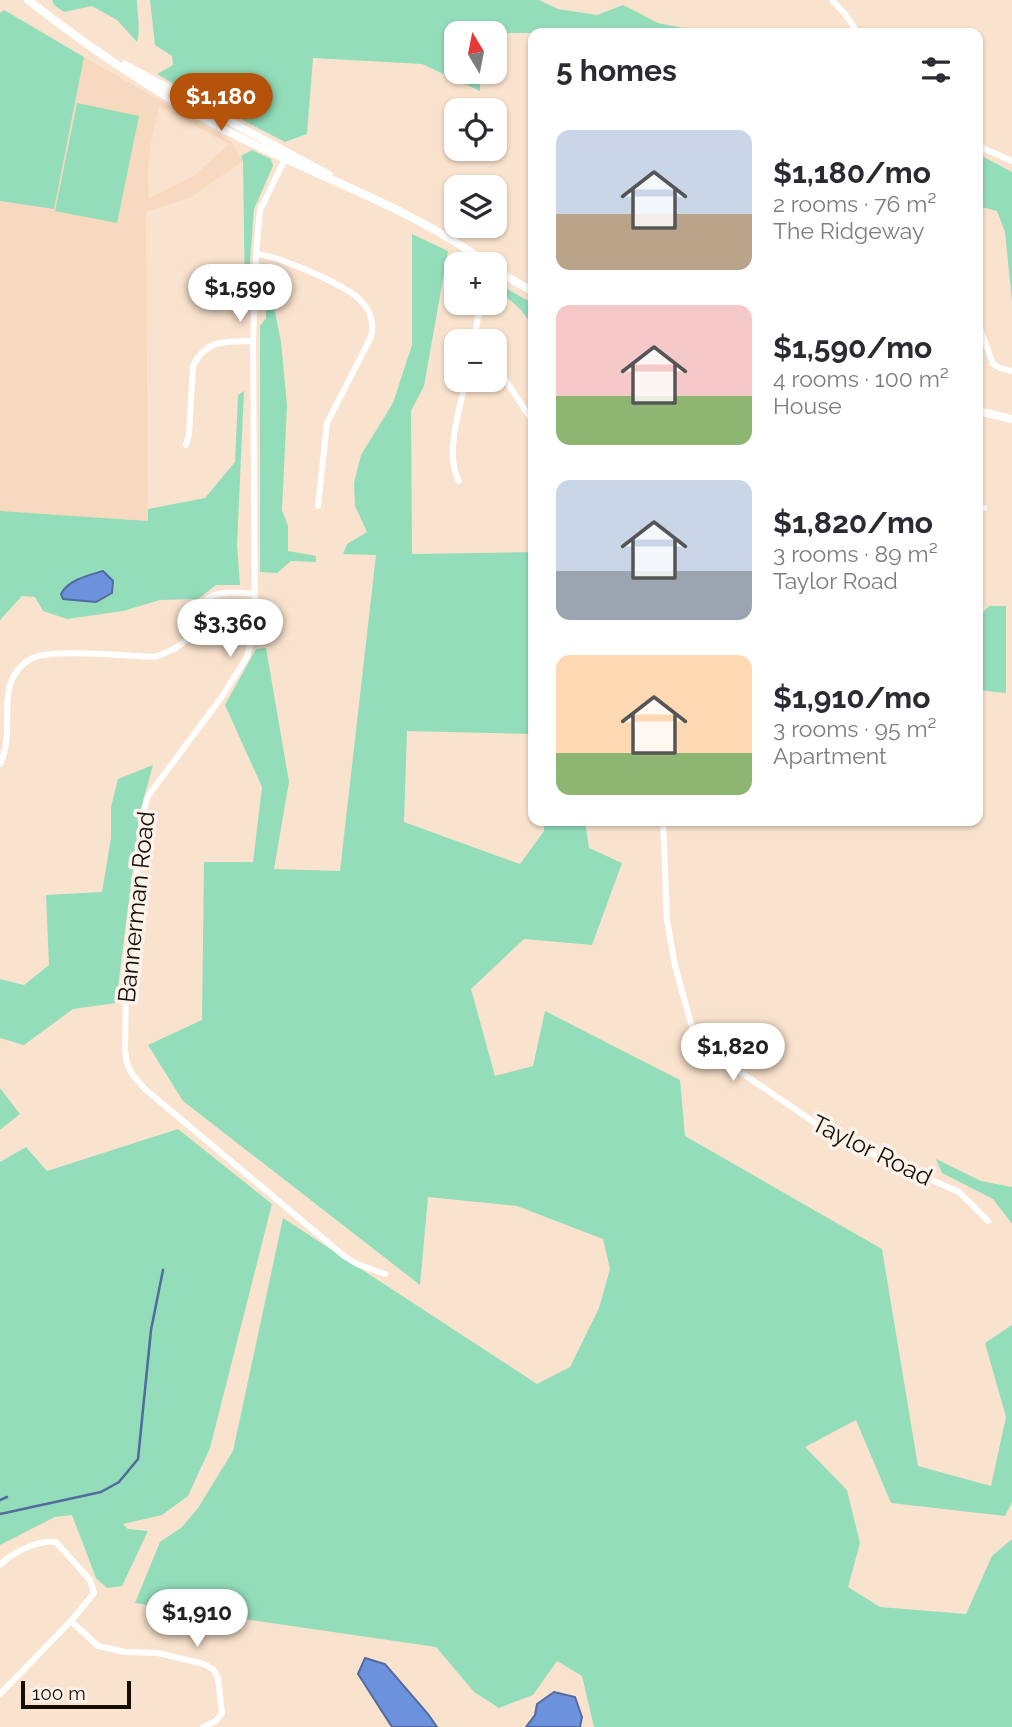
<!DOCTYPE html>
<html lang="en">
<head>
<meta charset="utf-8">
<style>
  body { margin:0; font-family:Raleway,sans-serif; background:#f2f2f3; color:#2b2b33; height:100vh; display:flex; flex-direction:column; font-size:26px; white-space:nowrap }
  * { box-sizing:border-box; margin:0 }
  p { font-size:23px; color:#7c7c81 }
  .icon { flex:none; width:38px; height:38px; fill:none; stroke:currentColor; stroke-width:2; stroke-linecap:round; stroke-linejoin:round }
  .map { position:relative; flex:1; overflow:hidden }
  .side { position:absolute; left:528px; top:28px; width:455px; height:798px; display:flex; flex-direction:column; background:#fff; border-radius:14px; box-shadow:0 2px 5px #0004 }
  .side>* { flex:none }
  .needle { width:46px; rotate:350deg }
  .fabs { position:absolute; left:444px; top:21px; display:grid; gap:14px }
  .fabs a { display:grid; place-items:center; width:63px; height:63px; border-radius:14px; background:#fff; box-shadow:0 2px 5px #0004; font-size:35px }
  .scale { position:absolute; left:21px; bottom:18px; width:110px; box-sizing:border-box; padding-left:7px; border:4px solid #150e07; border-top:0; font-size:19px; line-height:24px; white-space:nowrap; color:#150e07; -webkit-text-stroke:5px #fdf3eb; paint-order:stroke }
  .price { position:absolute; translate:-50% -60px; padding:0 16px; border-radius:24px; background:#fff; color:#222; font-size:23px; line-height:46px; filter:drop-shadow(0 2px 4px #0008) }
  .price::after { content:''; position:absolute; left:50%; top:42px; width:21px; height:16px; margin-left:-10px; background:inherit; clip-path:polygon(0 0,100% 0,50% 100%) }
  .price.current { background:#b45309; color:#fff }
  ul { padding:0; list-style:none }
  li { display:flex; align-items:center; gap:21px; height:175px; padding:0 28px }
  li span { display:grid; place-items:center; flex:none; width:196px; height:140px; border-radius:14px; color:#555 }
  li>.icon { margin-inline-start:auto }
  span .icon { width:84px; height:84px; fill:#fffc; stroke-width:1 }
  li b { font-size:30px }
  h2 { display:flex; justify-content:space-between; align-items:center; height:84px; padding:0 28px; font-size:30px }
  .map>svg:first-child { display:block }
</style>
</head>
<body>
<div class="map">
<svg width="1012" height="1727" viewBox="0 0 1012 1727">
  <rect width="100%" height="100%" fill="#fae3ce"/>
  <path fill="#f7d9bf" fill-rule="evenodd" d="M84 57 231 141 243 161 191 197 146 212 148 521 0 511V201L54 209ZM159 106 229 144 194 176 149 198 148 173 150 148Z"/>
  <g fill="#93ddbb">
    <path d="M52 0H137C137 13 141 29 137 42L117 20 92 6 64 12 54 5Z"/>
    <path d="M150 0H539L558 9 597 15 623 5 658 23 708 33H457V72H480V91L422 64 313 58 307 134 285 142 186 91 157 74 173 65 172 56 155 45Z"/>
    <path d="M4 10 84 57 54 209 0 201V13Z"/>
    <path d="M77 103 139 116 117 223 55 211Z"/>
    <path d="M252 150 271 159 273 166 254 209 247 301H245L243 161 241 156Z"/>
    <path d="M978 154 1012 172V301L1005 232 997 211 978 206Z"/>
    <path d="M412 234 448 251 424 386 411 411 412 554 534 552V734L407 731 404 822 520 864 544 831V821H585L589 848 622 863 592 945 524 939 471 989 495 1076 533 1066 545 1011 680 1080 685 1136 882 1249 918 1466 991 1486 1006 1417 985 1343 1012 1325V1502L1005 1516 891 1503 856 1420 805 1447 847 1490 860 1543 848 1587 880 1607 966 1614 992 1556 1012 1539V1727H594L582 1676 557 1661 533 1695 499 1708 474 1692 436 1647 135 1603 160 1542 182 1527 198 1508 233 1451 283 1218 537 1384 570 1367 599 1308 610 1269 603 1239 517 1206 428 1197 420 1285 183 1101 148 1045 202 1020 204 862H253L262 787 225 705 256 649 266 648 289 782 274 869 340 871 376 555 343 554 347 544 367 532 355 506 354 483 361 455 393 403 412 345Z"/>
    <path d="M507 289 534 304V327L520 309 501 292Z"/>
    <path d="M266 299 274 307 281 342 287 405 282 510 288 526V551L316 556V562L291 561 277 573 260 572V326L266 318Z"/>
    <path d="M244 391 237 545 240 585H216L198 599 160 600 123 611 67 619 43 611 35 597 22 596 0 620V511L148 521V509L205 498 235 462 238 395Z"/>
    <path d="M989 606H1006V693L978 690V618Z"/>
    <path d="M153 765 140 812 116 1003 73 1009 24 1045 0 1038V979L24 985 49 965 46 895 102 892 111 838V807L118 779Z"/>
    <path d="M0 1088 20 1114 0 1130Z"/>
    <path d="M178 1129 272 1204 210 1448 188 1496 162 1515 123 1524 128 1529 148 1531 122 1586 107 1588 96 1578 72 1515 55 1517 0 1545V1162L26 1147 47 1171Z"/>
    <path d="M936 1159 981 1181 1012 1187V1224L993 1199 942 1173Z"/>
  </g>
  <g fill="#6d92dd" stroke="#536a9d" stroke-width="2">
    <path d="M103 571 113 581 112 593 96 602 63 599 61 594C68 580 89 575 103 571Z"/>
    <path d="M365 1658 385 1664 428 1714 437 1727H392L358 1674Z"/>
    <path d="M554 1692 575 1697 582 1717 580 1727H526L535 1715 537 1704Z"/>
  </g>
  <g fill="none" stroke-linecap="round" stroke-linejoin="round">
    <g stroke="#536a9d" stroke-width="2.5">
      <path d="M0 1500 7 1497"/>
      <path d="M0 1514 101 1492 119 1482 138 1459 151 1330 163 1270"/>
    </g>
    <g stroke="#fff" stroke-width="6">
      <path d="M832 0 845 14 858 33"/>
      <path d="M978 146 1012 161"/>
      <path d="M283 156 285 159 260 210 256 254 253 341 255 626 247 657 221 698 148 796 143 813 126 982 125 1050 127 1063 132 1074 145 1089 344 1256 357 1264 385 1274"/>
      <path d="M256 254C278 256 347 285 361 301 371 311 374 324 371 337L327 423 318 506"/>
      <path d="M495 286 502 275"/>
      <path d="M978 323 993 364 1000 368 1012 371"/>
      <path d="M474 341 478 317 484 303"/>
      <path d="M495 375 504 378 534 423"/>
      <path d="M186 445 189 434 193 366C207 338 226 342 253 341"/>
      <path d="M459 481C444 455 460 408 466 380"/>
      <path d="M978 508H984"/>
      <path d="M0 764C12 737 4 716 9 689 11 676 22 662 35 657 56 649 128 656 154 657 169 652 187 645 193 629 197 620 198 607 206 600 218 589 240 593 254 594"/>
      <path d="M663 821 667 920 675 966 692 1027 701 1045 840 1140 959 1192 988 1221"/>
      <path d="M0 1565C13 1552 37 1540 56 1542L90 1580 94 1593 71 1621 0 1694"/>
      <path d="M71 1621 98 1646 125 1652 158 1653 204 1664 213 1669 218 1678 222 1713 216 1721 203 1727"/>
    </g>
    <g stroke="#fff" stroke-width="8">
      <path d="M28 0C96 53 169 102 247 141 327 180 416 211 488 264"/>
      <path d="M125 65 329 175"/>
      <path d="M495 270 534 292"/>
      <path d="M978 411 1012 419"/>
    </g>
  </g>
  <g text-anchor="middle" dominant-baseline="central" stroke-width="7" stroke-linejoin="round" paint-order="stroke">
    <g font-size="24" fill="#150e07" stroke="#fdf3eb">
      <text transform="translate(136 907) rotate(-84)">Bannerman Road</text>
      <text transform="translate(872 1150) rotate(26)">Taylor Road</text>
    </g>
  </g>
</svg>
<div class="fabs">
<a><svg class="needle" viewBox="-14 -14 28 28"><path d="M0-13l5 13h-10z" fill="#e53935"/><path d="M0 13l5-13h-10z" fill="#7c7c81"/></svg></a>
<a><svg class="icon" aria-label="locate" viewBox="0 0 24 24"><circle cx="12" cy="12" r="6"/><path d="M12 2v4M12 18v4M2 12h4M18 12h4"/></svg></a>
<a><svg class="icon" aria-label="layers" viewBox="0 0 24 24"><path d="M12 4l9 5-9 5-9-5zM3 14l9 5 9-5"/></svg></a>
<a>+</a>
<a>−</a>
</div>
<div class="scale">100 m</div>
<b class="price current" style="left:221px;top:133px">$1,180</b>
<b class="price" style="left:240px;top:324px">$1,590</b>
<b class="price" style="left:230px;top:659px">$3,360</b>
<b class="price" style="left:733px;top:1083px">$1,820</b>
<b class="price" style="left:197px;top:1649px">$1,910</b>
<section class="side">
<h2>5 homes<svg class="icon" aria-label="filters" viewBox="0 0 24 24"><path d="M4 7h16M4 17h16"/><circle cx="9" cy="7" r="2"/><circle cx="15" cy="17" r="2"/></svg></h2>
<ul>
<li><span style="background:linear-gradient(#c9d6e8 60%,#b9a48a 0)"><svg class="icon" aria-label="home" viewBox="0 0 24 24"><path d="M3 11l9-7 9 7M6 9v11h12V9"/></svg></span><div><b>$1,180/mo</b><p>2 rooms · 76 m²</p><p>The Ridgeway</p></div></li>
<li><span style="background:linear-gradient(#f6c9c9 65%,#8fb573 0)"><svg class="icon" aria-label="home" viewBox="0 0 24 24"><path d="M3 11l9-7 9 7M6 9v11h12V9"/></svg></span><div><b>$1,590/mo</b><p>4 rooms · 100 m²</p><p>House</p></div></li>
<li><span style="background:linear-gradient(#c9d6e8 65%,#9aa5b1 0)"><svg class="icon" aria-label="home" viewBox="0 0 24 24"><path d="M3 11l9-7 9 7M6 9v11h12V9"/></svg></span><div><b>$1,820/mo</b><p>3 rooms · 89 m²</p><p>Taylor Road</p></div></li>
<li><span style="background:linear-gradient(#ffd9b3 70%,#8fb573 0)"><svg class="icon" aria-label="home" viewBox="0 0 24 24"><path d="M3 11l9-7 9 7M6 9v11h12V9"/></svg></span><div><b>$1,910/mo</b><p>3 rooms · 95 m²</p><p>Apartment</p></div></li>
</ul>
</section>
</div>
</body>
</html>
